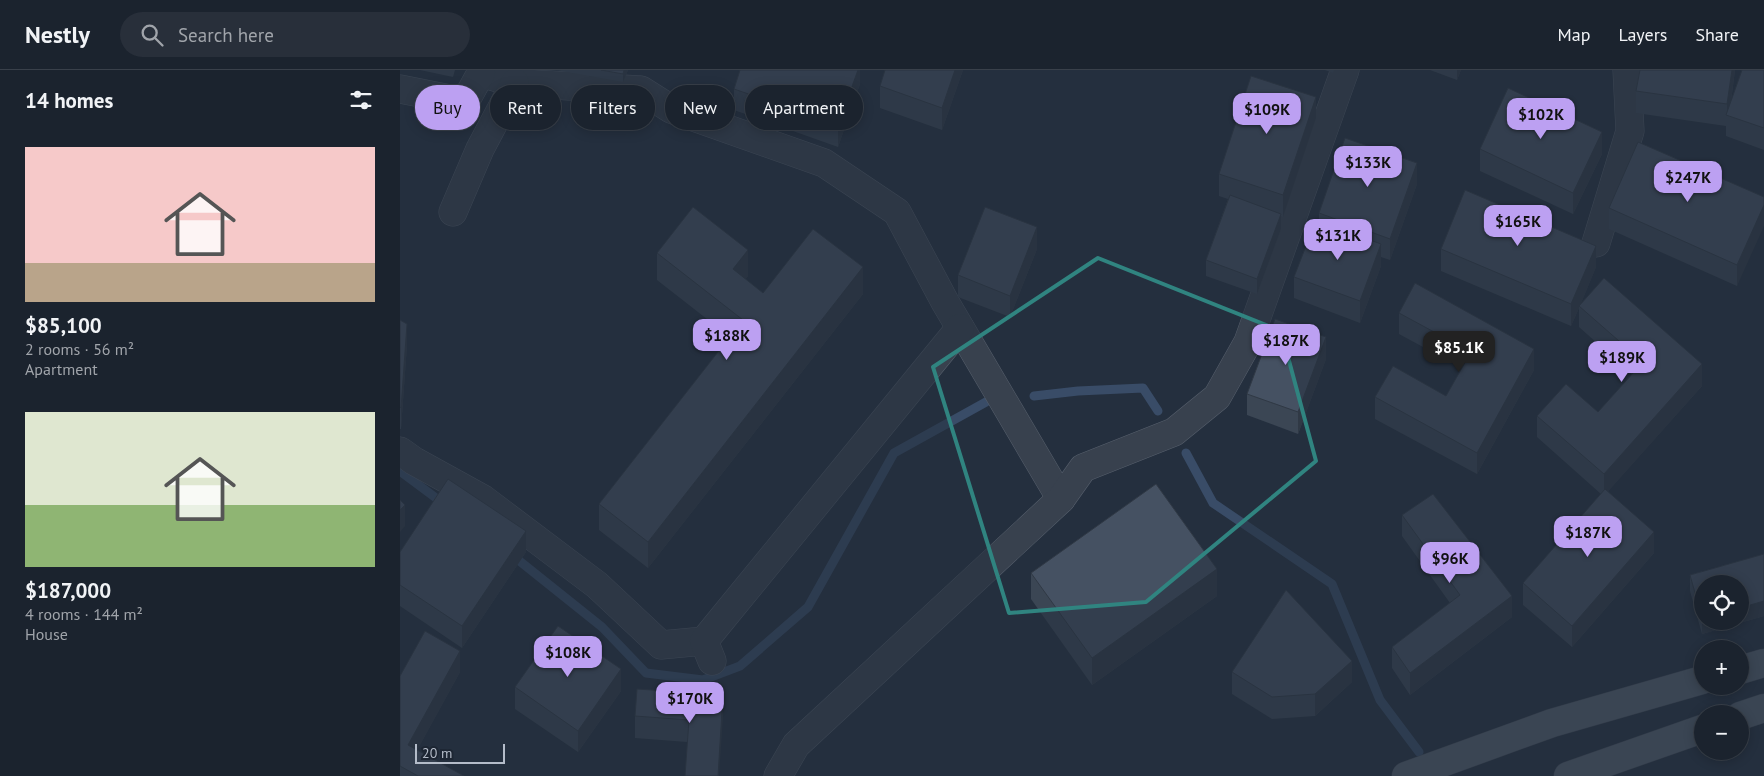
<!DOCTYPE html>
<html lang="en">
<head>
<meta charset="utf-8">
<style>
  body { margin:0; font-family:"PT Sans",sans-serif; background:#282f3a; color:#f1f3f6; height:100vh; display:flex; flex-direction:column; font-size:19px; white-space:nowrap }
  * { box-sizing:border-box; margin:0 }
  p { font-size:16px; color:#a0a4aa }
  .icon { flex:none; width:28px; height:28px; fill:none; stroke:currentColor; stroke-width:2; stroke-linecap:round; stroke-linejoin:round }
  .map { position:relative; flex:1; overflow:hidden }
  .details { display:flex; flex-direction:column; background:#1b232e; width:400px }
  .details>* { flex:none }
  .hud { position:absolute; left:15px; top:15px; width:475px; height:45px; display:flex; gap:10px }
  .fabs { position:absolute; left:1294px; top:505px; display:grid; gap:10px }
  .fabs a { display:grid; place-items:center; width:55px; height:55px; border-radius:50%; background:#1b232e; box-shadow:0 2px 12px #0003,0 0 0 1px #39404a; font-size:25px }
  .scale { position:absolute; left:15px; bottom:12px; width:90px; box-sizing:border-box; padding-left:5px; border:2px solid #b4bcc9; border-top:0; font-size:14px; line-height:18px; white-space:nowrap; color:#b4bcc9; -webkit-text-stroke:4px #1d2633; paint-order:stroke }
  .price { position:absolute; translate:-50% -42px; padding:0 11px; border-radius:10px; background:#bca0f2; color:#111; font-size:16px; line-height:32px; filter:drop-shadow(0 1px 2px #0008) }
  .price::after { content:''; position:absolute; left:50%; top:30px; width:15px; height:11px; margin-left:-8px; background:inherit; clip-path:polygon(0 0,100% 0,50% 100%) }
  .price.active { background:#222; color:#fff }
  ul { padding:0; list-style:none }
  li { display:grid; align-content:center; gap:10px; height:265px; padding:0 25px }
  li span { display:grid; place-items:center; height:155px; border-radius:0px; color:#555 }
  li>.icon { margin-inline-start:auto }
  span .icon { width:90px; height:90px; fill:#fffc; stroke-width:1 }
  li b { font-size:21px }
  h2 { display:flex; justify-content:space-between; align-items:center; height:60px; padding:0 25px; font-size:21px }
  .pill { padding:0 18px; border-radius:22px; background:#1b232e; box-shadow:0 2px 12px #0003,0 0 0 1px #39404a; font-size:18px; line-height:45px }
  .pill.active { background:#bca0f2; color:#111 }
  header { display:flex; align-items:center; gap:30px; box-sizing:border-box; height:70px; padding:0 25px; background:#1b232e; border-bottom:1px solid #39404a }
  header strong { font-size:24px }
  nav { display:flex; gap:28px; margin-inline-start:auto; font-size:18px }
  .search { width:350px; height:45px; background:#282f3a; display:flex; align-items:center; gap:12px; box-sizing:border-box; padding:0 18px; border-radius:28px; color:#a0a4aa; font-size:19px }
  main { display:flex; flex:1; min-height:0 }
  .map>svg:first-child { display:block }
</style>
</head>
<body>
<header>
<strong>Nestly</strong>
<div class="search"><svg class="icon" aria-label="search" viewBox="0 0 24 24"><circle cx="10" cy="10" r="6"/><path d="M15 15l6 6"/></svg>Search here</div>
<nav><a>Map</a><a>Layers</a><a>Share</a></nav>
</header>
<main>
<section class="details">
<h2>14 homes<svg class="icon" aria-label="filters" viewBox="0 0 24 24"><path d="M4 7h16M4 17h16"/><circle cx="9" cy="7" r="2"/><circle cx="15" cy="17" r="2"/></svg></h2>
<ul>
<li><span style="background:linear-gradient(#f6c9c9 75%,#b9a48a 0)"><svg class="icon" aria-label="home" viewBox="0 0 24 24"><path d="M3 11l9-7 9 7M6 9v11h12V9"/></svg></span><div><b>$85,100</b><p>2 rooms · 56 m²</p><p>Apartment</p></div></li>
<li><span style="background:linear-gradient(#dfe7d0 60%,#8fb573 0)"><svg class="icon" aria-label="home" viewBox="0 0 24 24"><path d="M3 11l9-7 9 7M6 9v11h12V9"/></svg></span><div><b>$187,000</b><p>4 rooms · 144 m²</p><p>House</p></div></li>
</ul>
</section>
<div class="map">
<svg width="1364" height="706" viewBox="0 0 1364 706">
  <rect width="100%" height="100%" fill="#242f3e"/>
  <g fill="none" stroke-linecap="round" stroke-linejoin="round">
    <g stroke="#394c67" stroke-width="9">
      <path d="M634 326 678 321 743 318 758 341"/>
      <path d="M786 383 813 433 932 514 980 630 1019 682"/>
      <path d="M0 401 44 434"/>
      <path d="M112 485 202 557 246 603 303 610 340 596 408 537 494 383 586 332"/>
    </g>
    <defs>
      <g id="minor">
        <path d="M81 0V3L115 13 241 20 271 39 424 93 497 142 545 232 661 429"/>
        <path d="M0 19 65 32 81 3"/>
        <path d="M53 142 80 79 115 13"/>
        <path d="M1196 173 1230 61 1227 0"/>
        <path d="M0 381 14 391 83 429 197 515 261 575 304 571"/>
        <path d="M312 591 304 571 560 258"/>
        <path d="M378 706 396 675 661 429 683 398 774 362 817 327 848 272 945 0"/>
      </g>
      <g id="major">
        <path d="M1340 600 1364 593"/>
        <path d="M1340 646 1364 638"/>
        <path d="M1006 706 1152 653 1302 610"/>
        <path d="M1168 706 1302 659"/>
      </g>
    </defs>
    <use href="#minor" stroke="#565f6c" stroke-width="29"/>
    <use href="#major" stroke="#414a57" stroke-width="29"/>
    <use href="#minor" stroke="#38414e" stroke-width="28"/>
    <use href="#major" stroke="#56606e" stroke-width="28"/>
  </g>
  <g fill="#3b4654">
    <path d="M20 0H55L53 7Z"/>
    <path d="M156 0H228L223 12Z"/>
    <path d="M460 0V14L438 77 334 40V19Z"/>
    <path d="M563 0 542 60 480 38V16Z"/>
    <path d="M925 0H934L933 3Z"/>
    <path d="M1030 0H1061L1057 10Z"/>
    <path d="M1335 0 1331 32 1364 0V80L1326 66V56L1236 43V21Z"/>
    <path d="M916 48 883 147 881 146V159L857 224 806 206V190L828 129 819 126V104Z"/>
    <path d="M1080 79 1202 84 1173 144 1080 101Z"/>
    <path d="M1017 114 990 190 981 187V196L960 253 894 228V207L919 151V143Z"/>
    <path d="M1364 127 1337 216 1209 159V138Z"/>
    <path d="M637 179 610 247 558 227V205Z"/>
    <path d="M1041 179 1196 197 1181 233 1302 316 1208 421 1254 483 1172 577 1123 535V513L1201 424 1137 367V346L1198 342 1232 304 1179 257V238L1171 256 1041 201Z"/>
    <path d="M257 183 348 206 345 209 363 223 463 224 248 498 199 460V434L330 267 257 210Z"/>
    <path d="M999 243 1134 300 1077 404 975 349V327L1046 326 1062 298 999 264Z"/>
    <path d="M0 250 7 275 1 359H0Z"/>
    <path d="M926 289 898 364 847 345V324Z"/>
    <path d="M1002 445 1112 547 1010 625 992 598V577L1050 533 1002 466Z"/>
    <path d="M0 482H126L62 578 0 536Z"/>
    <path d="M1364 484V546L1302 564 1290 521V505Z"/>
    <path d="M631 503 817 526 692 615 631 529Z"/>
    <path d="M60 602 17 680 64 706H0V606Z"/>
    <path d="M832 602 952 612 915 646 872 649 832 624Z"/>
    <path d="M115 617 221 621 178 682 115 639Z"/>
    <path d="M235 646 323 647 287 672 235 668Z"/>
  </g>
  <g fill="#303945">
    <path d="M224 0H228L223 12V4Z"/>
    <path d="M458 0H460V14L438 77V55Z"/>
    <path d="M555 0H563L542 60V38Z"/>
    <path d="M1057 0H1061L1057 10Z"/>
    <path d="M1332 0H1335L1329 46 1327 45V34Z"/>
    <path d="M916 27V48L883 147V125Z"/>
    <path d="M1202 62V84L1173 144V123Z"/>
    <path d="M1017 93V114L990 190V169Z"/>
    <path d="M1364 135V156L1337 216V195Z"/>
    <path d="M881 144V159L857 224V209Z"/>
    <path d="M637 157V179L610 247V226Z"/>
    <path d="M981 174V196L960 253V231Z"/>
    <path d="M1196 176V197L1180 236H1179V238L1171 256V234Z"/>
    <path d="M348 180V206L333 226V199Z"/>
    <path d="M463 197V224L248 498V472Z"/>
    <path d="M7 254V275L1 359V338Z"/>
    <path d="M926 267V289L898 364V342Z"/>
    <path d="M1134 279V300L1077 404V383Z"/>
    <path d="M1302 294V316L1204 426V404Z"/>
    <path d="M5 435V456L0 462V440Z"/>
    <path d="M126 461V482L62 578V556Z"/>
    <path d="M1254 462V483L1172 577V556Z"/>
    <path d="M817 499V526L692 615V588Z"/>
    <path d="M1112 526V547L1010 625V603Z"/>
    <path d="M1364 531V546L1302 564V548V551H1340V538Z"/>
    <path d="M60 581V602L8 697V675Z"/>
    <path d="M952 591V612L915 646V624Z"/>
    <path d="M221 599V621L178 682V661Z"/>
    <path d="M323 625V647L319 706H318Z"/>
  </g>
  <g fill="#455162" stroke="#303945">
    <path d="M201 0H224L223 4Z"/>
    <path d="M340 0H458L438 55 334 19Z"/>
    <path d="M485 0H555L542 38 480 16Z"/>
    <path d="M1240 0H1332L1327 34 1236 21Z"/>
    <path d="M1342 0H1364V58L1326 45Z"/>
    <path d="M851 6 916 27 883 125 819 104Z"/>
    <path d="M1108 18 1202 62 1173 123 1080 79Z"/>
    <path d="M945 68 1017 93 990 169 919 143Z"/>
    <path d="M1238 72 1364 127V135L1337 195 1209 138Z"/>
    <path d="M1065 120 1196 176 1171 234 1041 179Z"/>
    <path d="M830 125 881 144 857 209 806 190Z"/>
    <path d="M293 137 348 180 333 199 363 223 413 159 463 197 248 472 199 434 343 250 257 183Z"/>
    <path d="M585 137 637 157 610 226 558 205Z"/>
    <path d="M916 150 981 174 960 231 894 207Z"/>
    <path d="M1204 208 1302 294 1204 404 1137 346 1166 314 1198 342 1243 292 1179 236Z"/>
    <path d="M1015 213 1134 279 1077 383 975 327 993 296 1046 326 1071 282 999 243Z"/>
    <path d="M875 249 926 267 898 342 847 324Z"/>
    <path d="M0 250 7 254 1 338 0 337Z"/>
    <path d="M48 409 126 461 62 556 0 515V482Z"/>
    <path d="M756 414 817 499 692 588 631 503Z"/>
    <path d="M1205 419 1254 462 1172 556 1123 513Z"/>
    <path d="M1033 424 1112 526 1010 603 992 577 1060 525 1002 445Z"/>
    <path d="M0 430 5 435 0 440Z"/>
    <path d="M1364 484V531L1340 538V514H1302V548L1290 505Z"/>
    <path d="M886 520 952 591 915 624 872 627 832 602Z"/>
    <path d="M158 556 221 599 178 661 115 617Z"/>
    <path d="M25 561 60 581 8 675 64 706H18L0 696V606Z"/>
    <path d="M237 619 323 625 318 706H285L289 650 235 646Z"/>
  </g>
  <path d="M0 0H1364V706H0ZM698 188 881 261 916 391 746 532 609 543 533 297Z" fill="#242f3e" fill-opacity=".55" fill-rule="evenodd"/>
  <path fill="none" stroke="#308480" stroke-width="4" stroke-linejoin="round" d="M698 188 881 261 916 391 746 532 609 543 533 297Z"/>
</svg>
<div class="fabs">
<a><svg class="icon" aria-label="locate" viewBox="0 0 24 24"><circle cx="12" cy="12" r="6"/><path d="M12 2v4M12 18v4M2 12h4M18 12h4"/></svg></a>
<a>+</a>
<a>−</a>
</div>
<div class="scale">20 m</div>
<b class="price" style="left:867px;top:65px">$109K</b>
<b class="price" style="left:1141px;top:70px">$102K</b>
<b class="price" style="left:968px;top:118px">$133K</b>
<b class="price" style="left:1288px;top:133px">$247K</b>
<b class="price" style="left:1118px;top:177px">$165K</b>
<b class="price" style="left:938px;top:191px">$131K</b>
<b class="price" style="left:327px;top:291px">$188K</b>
<b class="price" style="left:886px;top:296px">$187K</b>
<b class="price active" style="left:1059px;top:303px">$85.1K</b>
<b class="price" style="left:1222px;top:313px">$189K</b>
<b class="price" style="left:1188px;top:488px">$187K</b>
<b class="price" style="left:1050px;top:514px">$96K</b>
<b class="price" style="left:168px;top:608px">$108K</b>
<b class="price" style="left:290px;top:654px">$170K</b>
<div class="hud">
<a class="pill active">Buy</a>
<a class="pill">Rent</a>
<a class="pill">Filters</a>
<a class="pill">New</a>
<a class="pill">Apartment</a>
</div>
</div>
</main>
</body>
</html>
